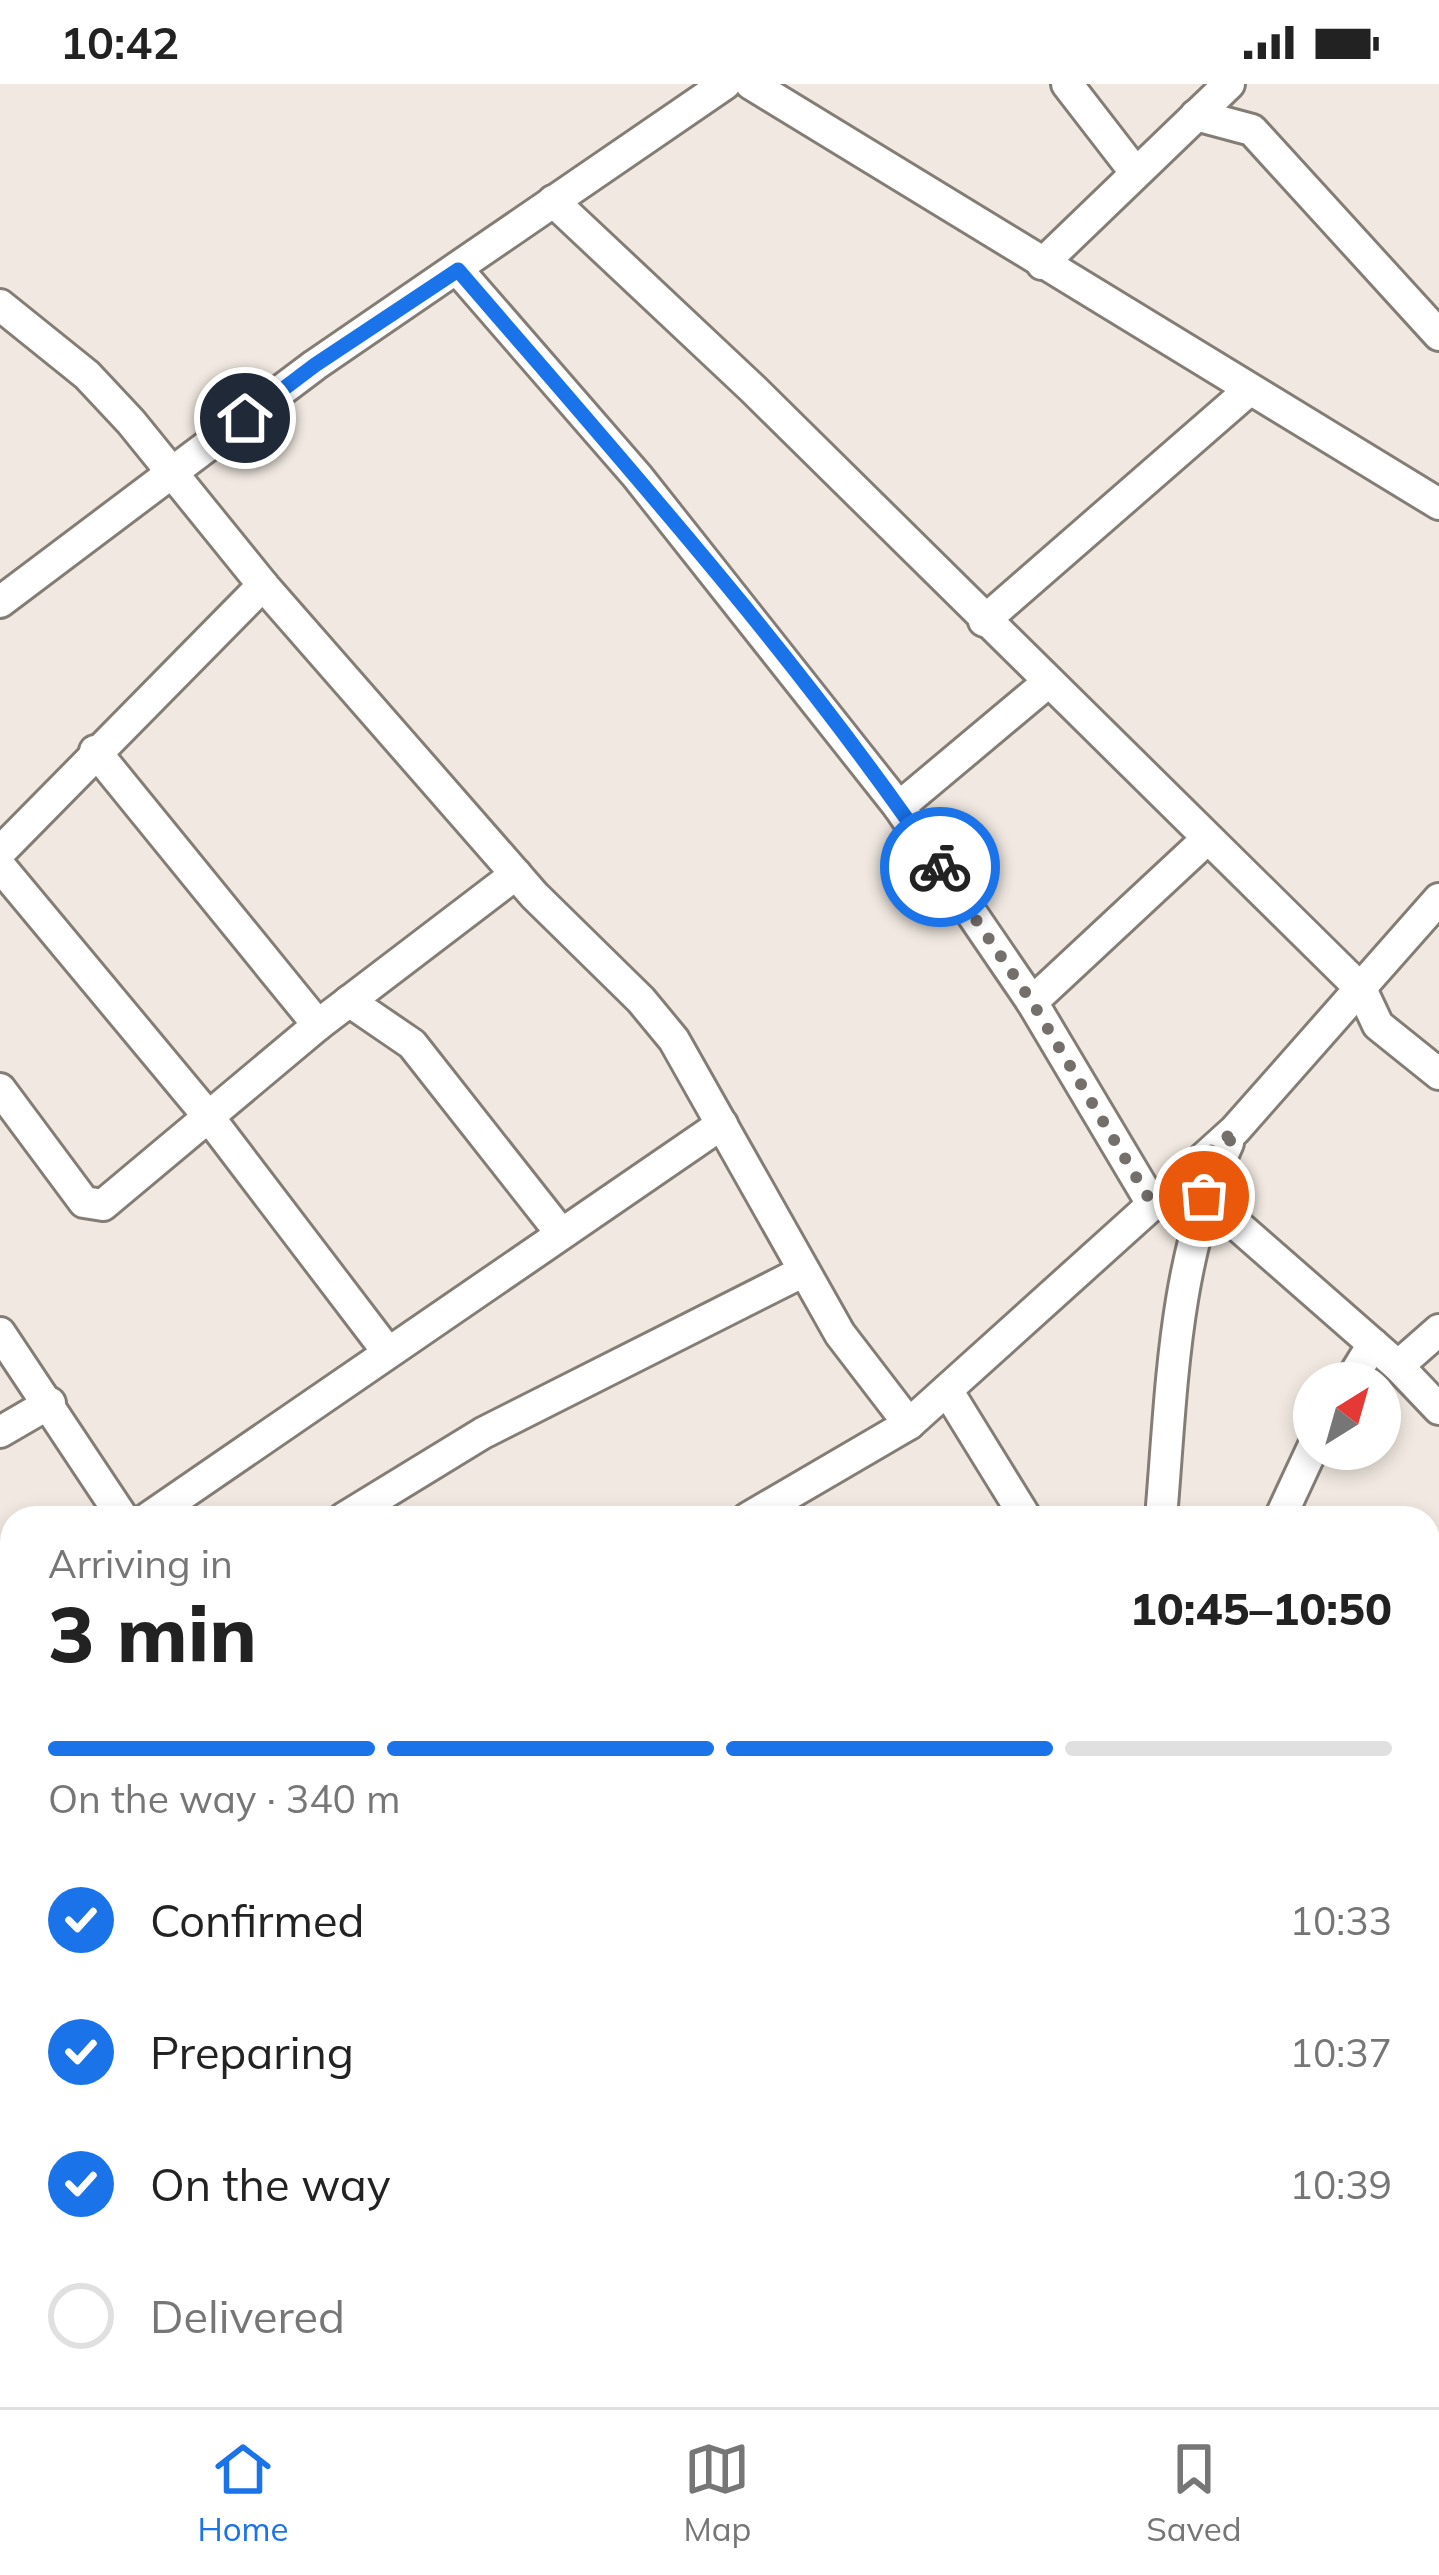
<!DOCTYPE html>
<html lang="en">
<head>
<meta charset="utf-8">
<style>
	:root { --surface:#fff; --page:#f2f2f2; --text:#222; --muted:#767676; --line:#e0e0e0; --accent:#1a73e8 }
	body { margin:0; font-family:Mulish,sans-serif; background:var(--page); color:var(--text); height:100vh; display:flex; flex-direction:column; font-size:45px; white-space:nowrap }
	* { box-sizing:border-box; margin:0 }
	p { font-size:39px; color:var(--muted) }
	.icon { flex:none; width:66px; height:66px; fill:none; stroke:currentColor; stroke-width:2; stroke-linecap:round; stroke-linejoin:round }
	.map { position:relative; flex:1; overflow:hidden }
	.panel { position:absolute; left:0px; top:1422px; width:1440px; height:903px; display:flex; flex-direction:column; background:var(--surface); border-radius:36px 36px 0 0; box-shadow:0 6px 18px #0003 }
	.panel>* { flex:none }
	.needle { width:78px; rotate:37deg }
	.tools { position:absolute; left:1293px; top:1278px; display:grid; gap:24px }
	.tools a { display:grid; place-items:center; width:108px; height:108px; border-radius:50%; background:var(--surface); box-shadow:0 6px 18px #0003; font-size:60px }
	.pin { position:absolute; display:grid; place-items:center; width:102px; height:102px; color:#fff; margin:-51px; border:6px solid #fff; border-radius:50%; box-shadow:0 3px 12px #0007 }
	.courier { position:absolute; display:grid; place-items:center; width:120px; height:120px; margin:-60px; border:9px solid #1a73e8; border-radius:50%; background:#fff; color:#222; box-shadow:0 3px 15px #0007 }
	.head em { font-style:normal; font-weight:800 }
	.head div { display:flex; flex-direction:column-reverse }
	.head { display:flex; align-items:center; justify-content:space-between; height:204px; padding:0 48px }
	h1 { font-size:78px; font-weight:800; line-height:90px }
	.bar { display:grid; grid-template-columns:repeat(4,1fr); gap:18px 12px; align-content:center; height:144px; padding:0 48px }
	.bar i { height:15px; border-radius:9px; background:var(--line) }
	.bar .active { background:var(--accent) }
	.bar p { grid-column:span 4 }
	ol { padding:0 48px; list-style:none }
	li { display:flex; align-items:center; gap:36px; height:132px }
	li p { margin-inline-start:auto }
	li .icon { padding:12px; border-radius:50%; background:var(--accent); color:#fff; stroke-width:4 }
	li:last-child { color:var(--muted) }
	li i { width:66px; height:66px; border:6px solid var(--line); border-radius:50% }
	.status { display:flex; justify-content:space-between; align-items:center; height:84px; padding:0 60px; background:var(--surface); direction:ltr }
	.status svg { height:33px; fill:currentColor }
	.tab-bar { display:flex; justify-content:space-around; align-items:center; height:168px; border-top:3px solid var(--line); background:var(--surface); font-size:33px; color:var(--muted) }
	.tab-bar a { display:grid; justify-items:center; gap:6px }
	.tab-bar .active { color:var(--accent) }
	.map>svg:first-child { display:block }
</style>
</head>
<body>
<div class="status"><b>10:42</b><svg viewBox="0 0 49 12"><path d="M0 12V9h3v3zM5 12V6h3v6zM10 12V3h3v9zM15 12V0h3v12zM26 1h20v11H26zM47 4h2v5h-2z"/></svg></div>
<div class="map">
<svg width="1439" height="2323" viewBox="0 0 1439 2323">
	<rect width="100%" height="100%" fill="#f1e9e1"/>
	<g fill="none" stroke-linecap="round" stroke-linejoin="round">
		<defs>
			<g id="minor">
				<polyline points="751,0 1439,420"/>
				<polyline points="1067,0 1135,88"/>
				<polyline points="1196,31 1252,46 1439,251"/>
				<polyline points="553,117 753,305 1361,905 1378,941 1439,990"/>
				<polyline points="1042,180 1229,0"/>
				<polyline points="458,186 637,392 899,723 1032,918 1151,1118"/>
				<polyline points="0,221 87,291 131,338 263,501 535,812 641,916 674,956 840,1250 909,1340"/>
				<polyline points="0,518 315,281 725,0"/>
				<polyline points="984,537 1248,307"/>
				<polyline points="95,667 318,941"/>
				<polyline points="899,723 1047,599"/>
				<polyline points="0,768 263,501"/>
				<polyline points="0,782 208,1032 387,1267"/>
				<polyline points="349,917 412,960 560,1148"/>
				<polyline points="1032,918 1207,755"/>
				<polyline points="0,1005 84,1118 103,1121 318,941 516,790"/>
				<polyline points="1204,1112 1398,1282 1439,1325"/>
				<polyline points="0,1249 123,1434"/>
				<polyline points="1398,1282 1439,1246"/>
				<polyline points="1349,1299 1373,1260"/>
				<polyline points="947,1306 1026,1434"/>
				<polyline points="0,1348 50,1319"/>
				<polyline points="148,1434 722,1040"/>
				<polyline points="344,1434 483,1349 804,1187"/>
				<polyline points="748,1434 909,1340 1235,1046 1439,815"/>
				<path d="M1161 1434C1172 1305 1173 1178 1228 1059"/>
				<polyline points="1280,1434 1314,1361"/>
				<polyline points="0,1515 12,1538"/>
				<polyline points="1428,1534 1439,1521"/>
				<polyline points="1428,1700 1439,1709"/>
				<polyline points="0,1763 12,1778"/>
				<polyline points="0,1805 12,1800"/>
				<polyline points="1428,1885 1439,1896"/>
				<polyline points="1428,2014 1439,2004"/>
				<polyline points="0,2017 12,2038"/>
				<polyline points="1428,2147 1439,2160"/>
				<polyline points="1428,2207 1439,2203"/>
				<polyline points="0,2226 12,2217"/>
				<polyline points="192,2313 196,2323"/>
				<polyline points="808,2313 813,2323"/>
				<polyline points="1340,2313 1347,2323"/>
				<polyline points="514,2323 535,2313"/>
				<polyline points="1081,2323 1082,2313"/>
				<polyline points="1251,2323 1268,2313"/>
			</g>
		</defs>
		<use href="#minor" stroke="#847d76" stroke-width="36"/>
		<use href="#minor" stroke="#fff" stroke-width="30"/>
	</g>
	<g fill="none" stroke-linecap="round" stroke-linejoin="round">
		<polyline stroke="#746f6b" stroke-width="12" stroke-dasharray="0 21.6" points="940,783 1032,918 1151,1118 1235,1046 1204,1112"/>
		<path stroke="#1a73e8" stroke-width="15" d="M245 334 315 281 458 186C624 379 797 572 940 783"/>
	</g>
</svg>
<div class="tools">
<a><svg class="needle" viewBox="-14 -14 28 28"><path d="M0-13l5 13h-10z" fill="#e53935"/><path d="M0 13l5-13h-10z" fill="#767676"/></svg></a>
</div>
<div class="pin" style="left:1204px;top:1112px;background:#ea580c"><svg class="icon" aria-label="bag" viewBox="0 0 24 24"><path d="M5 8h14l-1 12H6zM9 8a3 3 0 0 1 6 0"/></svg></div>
<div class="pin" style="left:245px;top:334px;background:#1f2937"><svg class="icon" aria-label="home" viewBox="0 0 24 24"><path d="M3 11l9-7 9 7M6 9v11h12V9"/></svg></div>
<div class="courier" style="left:940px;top:783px"><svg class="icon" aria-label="bike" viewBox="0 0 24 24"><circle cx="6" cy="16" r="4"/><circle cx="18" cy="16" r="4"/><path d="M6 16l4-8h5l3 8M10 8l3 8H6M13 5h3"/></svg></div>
<section class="panel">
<div class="head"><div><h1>3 min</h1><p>Arriving in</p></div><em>10:45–10:50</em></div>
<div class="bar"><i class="active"></i><i class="active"></i><i class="active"></i><i></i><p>On the way · 340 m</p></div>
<ol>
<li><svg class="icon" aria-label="check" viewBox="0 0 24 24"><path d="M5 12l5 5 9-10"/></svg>Confirmed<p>10:33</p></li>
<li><svg class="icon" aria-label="check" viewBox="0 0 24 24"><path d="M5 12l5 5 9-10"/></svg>Preparing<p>10:37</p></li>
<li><svg class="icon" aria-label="check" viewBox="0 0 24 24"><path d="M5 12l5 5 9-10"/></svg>On the way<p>10:39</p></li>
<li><i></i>Delivered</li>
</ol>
</section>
</div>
<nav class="tab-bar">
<a class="active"><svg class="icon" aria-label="home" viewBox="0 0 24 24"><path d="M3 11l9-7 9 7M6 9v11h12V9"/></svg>Home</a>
<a><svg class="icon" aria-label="map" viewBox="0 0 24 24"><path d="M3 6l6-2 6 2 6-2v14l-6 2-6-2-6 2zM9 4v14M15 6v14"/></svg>Map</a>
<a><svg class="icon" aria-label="saved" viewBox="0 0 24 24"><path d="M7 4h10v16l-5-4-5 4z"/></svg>Saved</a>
</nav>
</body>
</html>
